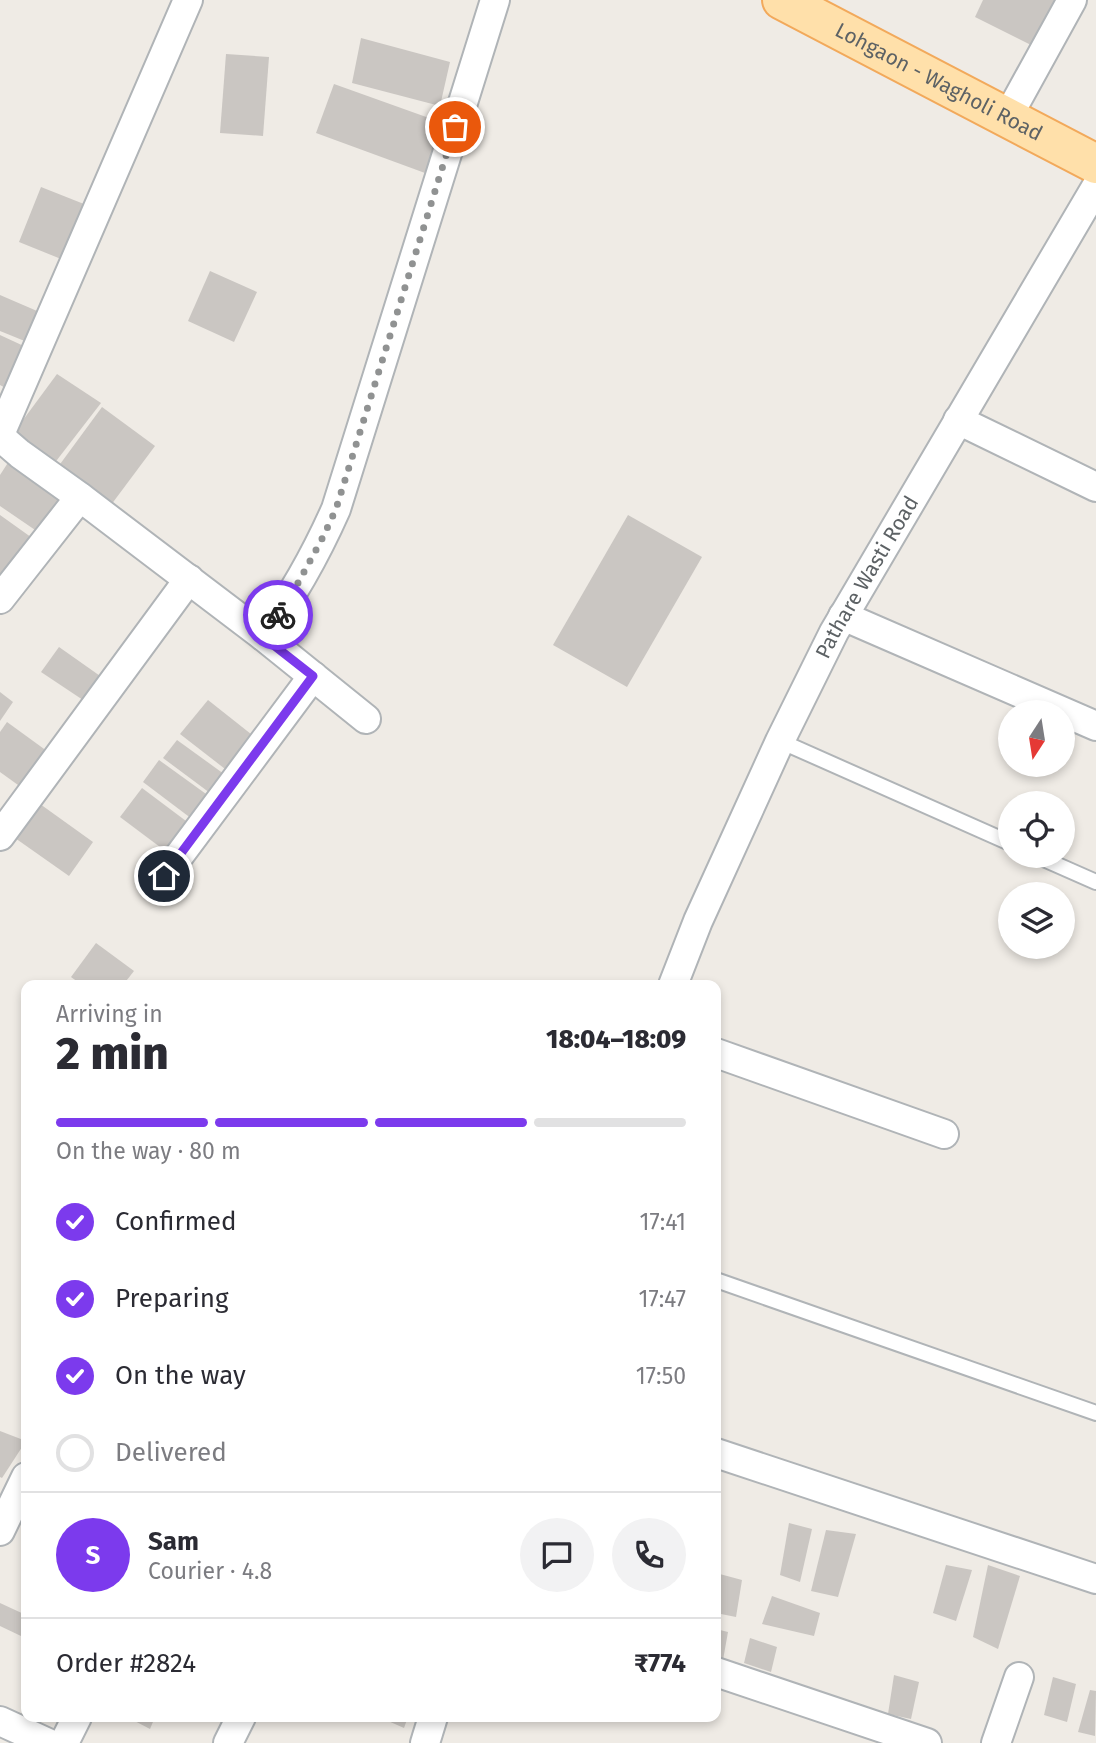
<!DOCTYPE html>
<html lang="en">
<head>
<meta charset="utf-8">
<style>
	:root { --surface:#fff; --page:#f2f2f3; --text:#2b2b33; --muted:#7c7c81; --line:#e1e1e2; --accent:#7c3aed }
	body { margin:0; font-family:"Fira Sans",sans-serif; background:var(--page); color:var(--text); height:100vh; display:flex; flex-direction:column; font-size:26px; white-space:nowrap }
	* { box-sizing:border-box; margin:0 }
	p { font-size:23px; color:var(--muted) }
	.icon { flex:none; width:38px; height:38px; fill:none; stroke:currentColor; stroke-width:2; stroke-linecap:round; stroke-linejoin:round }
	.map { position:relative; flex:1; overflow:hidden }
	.side { position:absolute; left:21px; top:980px; width:700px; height:742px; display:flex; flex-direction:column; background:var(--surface); border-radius:14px; box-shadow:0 4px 10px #0003 }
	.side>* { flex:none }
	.needle { width:46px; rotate:192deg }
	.tools { position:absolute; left:998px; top:700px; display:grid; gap:14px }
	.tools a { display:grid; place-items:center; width:77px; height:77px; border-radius:50%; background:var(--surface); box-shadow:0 4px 10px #0003; font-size:35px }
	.pin { position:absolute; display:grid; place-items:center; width:60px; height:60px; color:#fff; margin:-30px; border:4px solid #fff; border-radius:50%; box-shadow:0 2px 7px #0007 }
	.courier { position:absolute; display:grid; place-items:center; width:70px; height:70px; margin:-35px; border:5px solid #7c3aed; border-radius:50%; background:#fff; color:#222; box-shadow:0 2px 9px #0007 }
	.overview em { font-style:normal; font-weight:800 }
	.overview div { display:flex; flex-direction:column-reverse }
	.overview { display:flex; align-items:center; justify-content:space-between; height:119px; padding:0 35px }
	h1 { font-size:46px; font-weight:800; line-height:52px }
	.bar { display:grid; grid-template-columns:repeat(4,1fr); gap:10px 7px; align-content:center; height:84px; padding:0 35px }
	.bar i { height:9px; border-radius:5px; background:var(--line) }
	.bar .current { background:var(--accent) }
	.bar p { grid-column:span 4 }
	.line { display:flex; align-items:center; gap:18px; padding:0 35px; border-top:2px solid var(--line) }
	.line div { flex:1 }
	.round { display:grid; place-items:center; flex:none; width:74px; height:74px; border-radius:37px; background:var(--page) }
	ol { padding:0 35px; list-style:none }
	li { display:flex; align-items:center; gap:21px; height:77px }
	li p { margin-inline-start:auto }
	li .icon { padding:7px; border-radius:50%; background:var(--accent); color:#fff; stroke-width:4 }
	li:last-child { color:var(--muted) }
	li i { width:38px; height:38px; border:4px solid var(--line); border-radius:50% }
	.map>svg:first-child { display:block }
</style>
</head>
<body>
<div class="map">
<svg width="1096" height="1743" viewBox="0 0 1096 1743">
	<rect width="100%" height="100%" fill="#efebe5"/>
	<g fill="#cac6c2">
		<polygon points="983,0 1061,0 1037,48 975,17"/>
		<polygon points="361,38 450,62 440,106 352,83"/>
		<polygon points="226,54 269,57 263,136 220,133"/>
		<polygon points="334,84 443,123 425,173 316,133"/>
		<polygon points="41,187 89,206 66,261 19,242"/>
		<polygon points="210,271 257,292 234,342 188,321"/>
		<polygon points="0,295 44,314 32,344 0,331"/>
		<polygon points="0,335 28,348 9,390 0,385"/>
		<polygon points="57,374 101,403 50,469 9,439"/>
		<polygon points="102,407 155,446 108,509 55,471"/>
		<polygon points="13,455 69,493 41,534 0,506 0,475"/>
		<polygon points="0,515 35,540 7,579 0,574"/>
		<polygon points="628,515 702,557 627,687 553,645"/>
		<polygon points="59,647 103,678 86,702 41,672"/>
		<polygon points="0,692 13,702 0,721"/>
		<polygon points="208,700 256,738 229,772 180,734"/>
		<polygon points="7,722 51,754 25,790 0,772 0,732"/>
		<polygon points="177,740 224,774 210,793 163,758"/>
		<polygon points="159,760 213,799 196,822 143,782"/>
		<polygon points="142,788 194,827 172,856 120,817"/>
		<polygon points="40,804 93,842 69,876 15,838"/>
		<polygon points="96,943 134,971 123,985 82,985 71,977"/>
		<polygon points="0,1431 26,1441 2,1478 0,1477"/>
		<polygon points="789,1523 812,1529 800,1582 780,1575"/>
		<polygon points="826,1530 856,1534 838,1597 811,1591"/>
		<polygon points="946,1565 972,1570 956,1621 933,1613"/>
		<polygon points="988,1565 1020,1576 998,1649 973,1637"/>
		<polygon points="716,1573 742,1580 736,1617 716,1613"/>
		<polygon points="772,1596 820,1613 814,1636 762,1624"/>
		<polygon points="0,1603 26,1615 26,1625 21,1636 0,1626"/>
		<polygon points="716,1629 728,1632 723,1660 716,1658"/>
		<polygon points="750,1638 777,1647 771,1672 744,1663"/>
		<polygon points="894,1675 919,1682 911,1719 888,1714"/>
		<polygon points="1053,1677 1076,1684 1067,1722 1044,1715"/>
		<polygon points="1090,1690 1096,1691 1095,1736 1078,1732"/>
		<polygon points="127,1717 155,1717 150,1729"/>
		<polygon points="379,1717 408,1717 404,1728"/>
	</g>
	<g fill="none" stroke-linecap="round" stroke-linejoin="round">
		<defs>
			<g id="service">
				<polyline points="780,741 1010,843"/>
				<polyline points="1037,856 1096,882"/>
				<polyline points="716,1280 1096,1413"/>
			</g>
			<g id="minor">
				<path d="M188 0 1 432 5 441 20 454 80 497 263 636C292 597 316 554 336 509L495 0"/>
				<polyline points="1007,118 1072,0"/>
				<polyline points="958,420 1096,487"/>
				<polyline points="0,599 80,497"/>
				<polyline points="843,616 1096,726"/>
				<polyline points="263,636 366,719"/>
				<polyline points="0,836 189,579"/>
				<polyline points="164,876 313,676"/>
				<path id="s1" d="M673 985 698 921 780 741 834 632 1096 187"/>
				<polyline points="716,1053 944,1134"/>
				<polyline points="716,1453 1096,1579"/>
				<polyline points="0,1531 26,1477"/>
				<polyline points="716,1672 927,1743"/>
				<polyline points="0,1721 48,1743"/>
				<polyline points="64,1743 77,1717"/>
				<polyline points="228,1743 241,1717"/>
				<polyline points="425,1743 433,1717"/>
				<polyline points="996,1743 1019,1677"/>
			</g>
			<g id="primary">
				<path id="s2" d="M782 0 1096 164"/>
			</g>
		</defs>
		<use href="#service" stroke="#b0b4b7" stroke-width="18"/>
		<use href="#minor" stroke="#b0b4b7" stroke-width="32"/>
		<use href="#primary" stroke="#f2a95b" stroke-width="42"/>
		<use href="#service" stroke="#fff" stroke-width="14"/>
		<use href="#minor" stroke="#fff" stroke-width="28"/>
		<use href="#primary" stroke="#ffe0aa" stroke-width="38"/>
	</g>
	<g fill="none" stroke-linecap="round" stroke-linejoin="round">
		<polyline stroke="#909292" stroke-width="7" stroke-dasharray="0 12.6" points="278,615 285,607 323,537 336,509 455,127"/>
		<polyline stroke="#7c3aed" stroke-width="9" points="164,876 313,676 262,636 278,615"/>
	</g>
	<g text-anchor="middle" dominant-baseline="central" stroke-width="7" stroke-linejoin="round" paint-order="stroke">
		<g font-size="21" fill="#5d6265" stroke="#fff">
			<text stroke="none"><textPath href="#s2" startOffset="177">Lohgaon - Wagholi Road</textPath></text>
			<text stroke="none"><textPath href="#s1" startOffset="452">Pathare Wasti Road</textPath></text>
		</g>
	</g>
</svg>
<div class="tools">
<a><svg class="needle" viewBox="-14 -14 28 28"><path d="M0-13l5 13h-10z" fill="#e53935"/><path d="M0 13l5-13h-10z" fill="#7c7c81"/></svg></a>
<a><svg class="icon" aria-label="locate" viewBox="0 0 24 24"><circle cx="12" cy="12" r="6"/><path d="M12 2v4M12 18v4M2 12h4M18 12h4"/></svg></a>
<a><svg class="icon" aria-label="layers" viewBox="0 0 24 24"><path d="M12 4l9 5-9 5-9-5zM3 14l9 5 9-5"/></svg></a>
</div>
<div class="pin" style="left:455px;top:127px;background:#ea580c"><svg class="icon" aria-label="bag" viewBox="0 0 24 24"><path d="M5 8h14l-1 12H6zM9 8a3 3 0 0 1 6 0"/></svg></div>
<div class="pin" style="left:164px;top:876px;background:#1f2937"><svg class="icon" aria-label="home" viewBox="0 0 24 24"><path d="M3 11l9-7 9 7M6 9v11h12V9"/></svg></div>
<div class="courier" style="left:278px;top:615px"><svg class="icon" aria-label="bike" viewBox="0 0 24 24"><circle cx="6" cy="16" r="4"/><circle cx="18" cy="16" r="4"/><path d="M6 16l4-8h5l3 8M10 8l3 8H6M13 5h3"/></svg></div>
<section class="side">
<div class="overview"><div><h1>2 min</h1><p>Arriving in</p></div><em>18:04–18:09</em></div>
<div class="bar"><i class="current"></i><i class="current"></i><i class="current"></i><i></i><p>On the way · 80 m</p></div>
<ol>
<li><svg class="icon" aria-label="check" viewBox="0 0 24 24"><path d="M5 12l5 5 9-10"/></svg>Confirmed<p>17:41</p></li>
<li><svg class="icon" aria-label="check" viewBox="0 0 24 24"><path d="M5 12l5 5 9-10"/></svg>Preparing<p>17:47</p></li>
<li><svg class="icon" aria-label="check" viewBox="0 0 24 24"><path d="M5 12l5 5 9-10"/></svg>On the way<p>17:50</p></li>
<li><i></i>Delivered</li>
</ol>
<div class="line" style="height:126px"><b class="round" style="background:var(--accent);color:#fff">S</b><div><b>Sam</b><p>Courier · 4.8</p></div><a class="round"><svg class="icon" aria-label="chat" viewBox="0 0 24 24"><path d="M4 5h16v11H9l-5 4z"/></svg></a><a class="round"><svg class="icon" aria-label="phone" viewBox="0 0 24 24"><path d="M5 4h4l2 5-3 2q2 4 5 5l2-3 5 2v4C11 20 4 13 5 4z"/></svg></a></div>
<div class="line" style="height:91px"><div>Order #2824</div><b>₹774</b></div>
</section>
</div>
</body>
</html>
